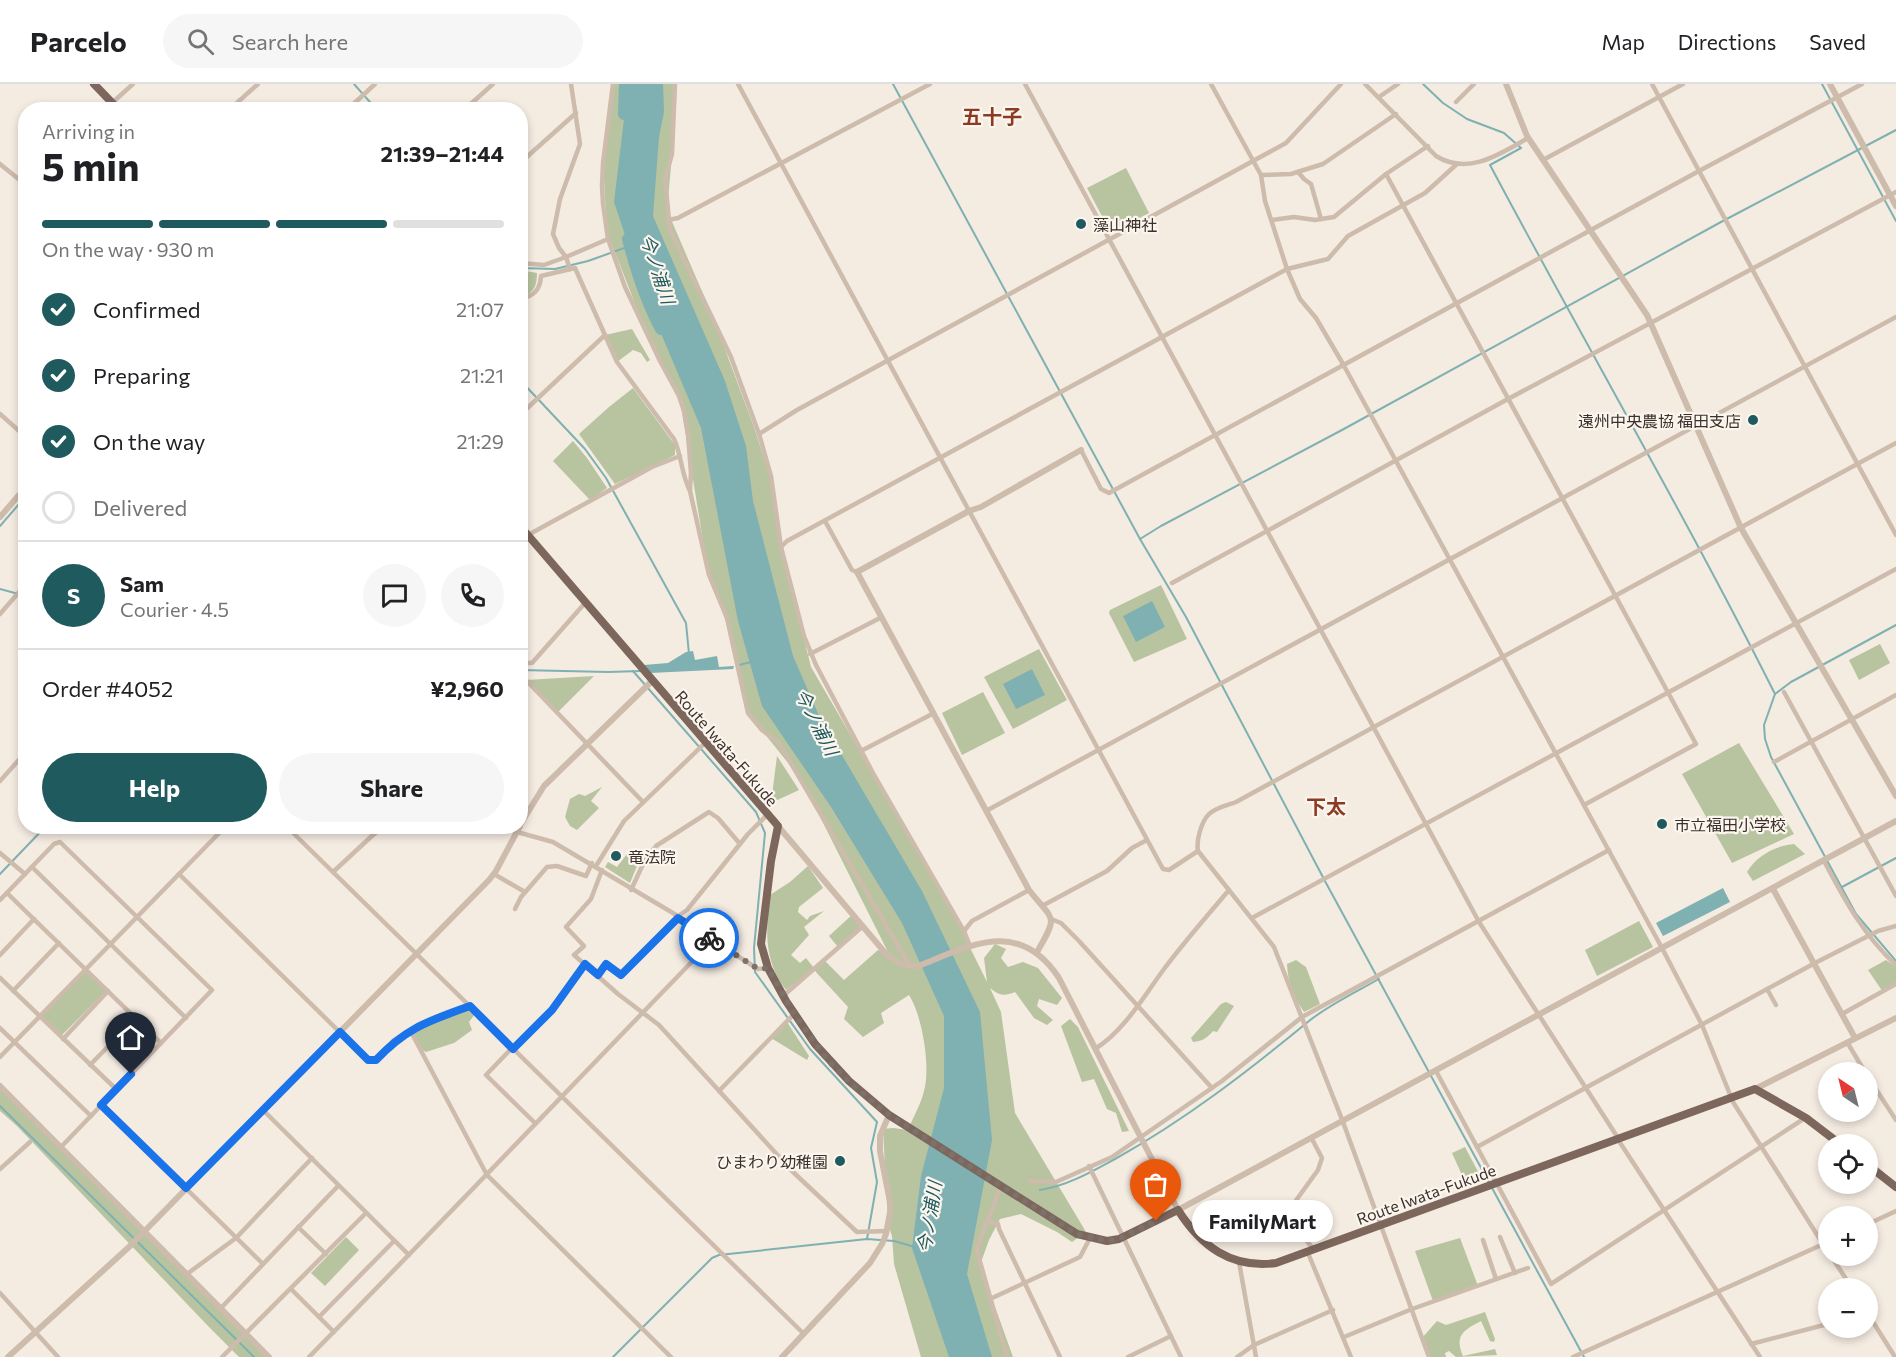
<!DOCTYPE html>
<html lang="en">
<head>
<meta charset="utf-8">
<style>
	:root { --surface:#fff; --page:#f6f6f6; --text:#202124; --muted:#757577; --line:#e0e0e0; --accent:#1f5a5e }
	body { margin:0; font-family:Commissioner,"Noto Sans JP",sans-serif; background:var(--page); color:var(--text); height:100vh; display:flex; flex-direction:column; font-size:22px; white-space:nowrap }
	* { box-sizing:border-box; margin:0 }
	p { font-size:20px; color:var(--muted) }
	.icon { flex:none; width:33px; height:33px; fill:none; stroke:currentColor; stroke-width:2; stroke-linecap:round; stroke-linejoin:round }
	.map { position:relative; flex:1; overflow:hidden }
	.side { position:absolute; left:18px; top:18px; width:510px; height:732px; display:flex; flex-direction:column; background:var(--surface); border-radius:24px; box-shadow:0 3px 9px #0003 }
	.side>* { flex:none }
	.needle { width:39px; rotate:325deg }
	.buttons { position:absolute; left:1818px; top:978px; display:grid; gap:12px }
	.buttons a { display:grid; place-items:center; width:60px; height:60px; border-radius:50%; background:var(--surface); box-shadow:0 3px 9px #0003; font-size:30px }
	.pin { position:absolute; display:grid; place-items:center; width:51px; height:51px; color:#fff; margin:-62px -26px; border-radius:50% 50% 50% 0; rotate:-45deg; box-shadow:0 0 6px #0007 }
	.pin .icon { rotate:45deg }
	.courier { position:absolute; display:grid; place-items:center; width:60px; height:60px; margin:-30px; border:4px solid #1a73e8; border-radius:50%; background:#fff; color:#222; box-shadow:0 2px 8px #0007 }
	.bubble { position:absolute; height:42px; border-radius:21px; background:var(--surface); box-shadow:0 3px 9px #0003; font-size:20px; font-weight:700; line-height:42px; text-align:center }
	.head em { font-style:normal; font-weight:700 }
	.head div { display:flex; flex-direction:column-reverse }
	.head { display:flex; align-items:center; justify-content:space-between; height:102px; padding:0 24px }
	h1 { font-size:39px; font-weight:700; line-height:45px }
	.bar { display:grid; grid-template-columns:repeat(4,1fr); gap:9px 6px; align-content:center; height:72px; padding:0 24px }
	.bar i { height:8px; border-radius:4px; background:var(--line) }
	.bar .on { background:var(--accent) }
	.bar p { grid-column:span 4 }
	.line { display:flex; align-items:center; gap:15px; padding:0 24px; border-top:2px solid var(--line) }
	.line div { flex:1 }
	.round { display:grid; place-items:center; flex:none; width:63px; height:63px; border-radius:32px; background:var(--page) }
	ol { padding:0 24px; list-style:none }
	li { display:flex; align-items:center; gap:18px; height:66px }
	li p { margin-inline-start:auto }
	li .icon { padding:6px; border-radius:50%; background:var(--accent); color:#fff; stroke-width:4 }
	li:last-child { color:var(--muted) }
	li i { width:33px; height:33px; border:3px solid var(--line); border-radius:50% }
	.primary-button { display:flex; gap:12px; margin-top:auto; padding:12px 24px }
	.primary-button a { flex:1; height:69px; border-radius:36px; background:var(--accent); color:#fff; font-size:24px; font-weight:700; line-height:69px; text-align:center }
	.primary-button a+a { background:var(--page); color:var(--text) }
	header { display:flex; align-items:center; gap:36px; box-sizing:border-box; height:84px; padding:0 30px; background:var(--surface); border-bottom:2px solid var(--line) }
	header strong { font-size:28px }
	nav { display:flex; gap:33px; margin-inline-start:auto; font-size:21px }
	.search { width:420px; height:54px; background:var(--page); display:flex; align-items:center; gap:15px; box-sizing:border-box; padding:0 21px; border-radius:33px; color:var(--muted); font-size:22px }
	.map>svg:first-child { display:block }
</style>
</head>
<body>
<header>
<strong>Parcelo</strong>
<div class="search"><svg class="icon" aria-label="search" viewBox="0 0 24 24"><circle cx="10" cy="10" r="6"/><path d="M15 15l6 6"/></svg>Search here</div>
<nav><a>Map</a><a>Directions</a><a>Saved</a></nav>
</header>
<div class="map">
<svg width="1896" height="1273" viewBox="0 0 1896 1273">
	<rect width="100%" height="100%" fill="#f4ebe1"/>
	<g fill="#b8c4a0">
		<path d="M613 0H674L673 60 667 126 713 233 754 343 773 403 783 470 811 583 947 817 987 898 984 874 995 860 1006 865 1001 874 1008 883 1023 878 1038 884 1062 914 1057 921 1039 915 1037 922 1053 936 1047 941 1034 934 1015 908C1003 913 999 911 990 904L1001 928 1015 1029 1086 1148 1072 1158 1057 1148 1021 1130 1000 1135 989 1156 980 1181 1013 1273H921L894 1180 892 1152 888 1140 883 1045 893 1044 908 1046C913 1033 921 1020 924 1007 931 983 922 931 909 911L881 929 884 939 863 953 844 935 848 923 815 887 824 876 844 896 878 866 890 872 801 695 748 629 731 552 708 487 680 316 645 245 607 148 603 79Z"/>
		<polygon points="1126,84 1149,129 1111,149 1087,104"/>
		<path d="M520 186 537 189C537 202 534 209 520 214Z"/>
		<polygon points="632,245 650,276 647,278 641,269 633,266 617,278 605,251"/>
		<polygon points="633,304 675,361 675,371 615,400 579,350 609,323"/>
		<polygon points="573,357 587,374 607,404 590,416 553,377"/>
		<polygon points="1161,501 1187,555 1134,578 1109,529 1110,526"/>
		<polygon points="1880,560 1890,579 1859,596 1849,576"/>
		<polygon points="1039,565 1067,616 1013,645 984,593"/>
		<polygon points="594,592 557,629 526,596"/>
		<polygon points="983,608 1005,649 962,671 942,629"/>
		<polygon points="1739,659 1794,750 1732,779 1682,690"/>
		<polygon points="777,672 799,706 771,719"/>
		<polygon points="602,703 591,717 599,724 577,746 570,742 565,733 570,715 579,710 585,712"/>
		<path d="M1794 760 1805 770 1753 797 1747 788C1756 772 1775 762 1794 760Z"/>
		<polygon points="627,770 639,777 630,799 605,783 608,778 617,783"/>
		<path d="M808 782 823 804 799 823 798 828 807 836 810 832 824 827 804 843 809 851 791 871 800 879 806 874 814 884 786 906C763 875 766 847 770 811L790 798Z"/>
		<polygon points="853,830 862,843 838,863 829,852"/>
		<polygon points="1639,837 1653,863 1597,892 1585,866"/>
		<path d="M1296 876 1306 883 1320 920 1304 928C1293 912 1288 899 1287 880Z"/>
		<polygon points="1886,876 1896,883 1896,900 1883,908 1868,886"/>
		<polygon points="85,885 107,906 60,953 39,933"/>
		<path d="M1226 918 1234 922 1217 948 1213 947C1207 954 1203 957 1193 958L1191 954 1221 920Z"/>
		<polygon points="467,923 475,930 469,938 472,946 454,959 426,968 419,964 410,946"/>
		<polygon points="1070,935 1078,943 1129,1047 1122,1048 1116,1029 1107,1025 1094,995 1082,998 1061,942"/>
		<polygon points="787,938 809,972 807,976 771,954"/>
		<polygon points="0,1002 268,1273 239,1273 209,1243 17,1042 0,1027"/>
		<polygon points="1465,1063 1483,1097 1467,1102 1452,1069"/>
		<polygon points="346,1153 359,1166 325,1202 311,1189"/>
		<polygon points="1460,1154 1478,1202 1433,1217 1415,1167"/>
		<path d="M1485 1228 1495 1255 1494 1258 1490 1257 1481 1237C1464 1246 1454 1251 1463 1272L1495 1265 1497 1271 1456 1273 1449 1267 1445 1269 1446 1273H1429L1422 1254 1437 1237 1446 1241Z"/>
	</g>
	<g fill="#7fb0b2">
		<polygon points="625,0 663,0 664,28 659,53 653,132 725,297 746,362 753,417 793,572 820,634 922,807 980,928 992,1056 967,1190 992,1273 949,1273 912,1164 921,1092 944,1004 944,932 902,839 831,723 762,622 738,537 701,344 646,214 614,118 624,35"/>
		<polygon points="1152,517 1165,543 1136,558 1123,532"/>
		<polygon points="693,567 695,576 717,572 719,583 734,582 733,585 650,589 644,581 668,579 686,568"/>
		<polygon points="1032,585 1045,611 1016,625 1003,600"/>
		<polygon points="1723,804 1730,818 1663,852 1656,839"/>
	</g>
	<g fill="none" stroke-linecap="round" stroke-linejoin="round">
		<g stroke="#7fb0b2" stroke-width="2">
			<polyline points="354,0 377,26"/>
			<polyline points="893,0 1140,455 1186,533 1326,799 1584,1273"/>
			<path d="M1423 0 1443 19 1467 35 1504 49 1521 64 1490 81C1584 258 1685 431 1775 610"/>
			<polyline points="1822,0 1896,137"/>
			<polyline points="520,184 555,185 588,177 630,162"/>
			<polyline points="520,296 585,365 606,394 686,539 689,570"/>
			<polyline points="0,442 26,412"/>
			<polyline points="1140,455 1161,442 1342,346 1721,138 1896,46"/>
			<polyline points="0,505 26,512"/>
			<polyline points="1896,541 1791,598 1775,610 1764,641 1765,655 1771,673 1856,830 1896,877"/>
			<polyline points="739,581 751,578"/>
			<polyline points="520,586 608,588 641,587"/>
			<polyline points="633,587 756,728 765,749 754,864 755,888 810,965 877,1038 871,1064 877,1098 867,1155"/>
			<polyline points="0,790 46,742"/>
			<polyline points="1842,803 1896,774"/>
			<polyline points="0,1022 254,1273"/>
			<path d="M1040 1106C1067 1102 1091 1088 1115 1075 1185 1036 1247 988 1309 937 1330 920 1356 908 1379 895"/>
			<polyline points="613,1273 712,1174 719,1171 867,1155 894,1157 915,1163"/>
		</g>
		<g stroke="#7fb0b2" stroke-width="12">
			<polyline points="624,30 625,0"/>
			<path d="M628 155C636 186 646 217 661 245"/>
		</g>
		<g stroke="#cdbbac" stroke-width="4.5">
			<polyline points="613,0 603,79 602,102 603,120 608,155 625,203 660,277 679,312 684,327 688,350 691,389 690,407 709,491 727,534 748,629 762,646 779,659 910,882"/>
			<polyline points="675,0 672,70 665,95 670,146 731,273 759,350 771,392 781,463 804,552 816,581 873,689 964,847 970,862"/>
			<polyline points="738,0 1163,785 1169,786 1198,767"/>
			<polyline points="1025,0 1479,838 1618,1054"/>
			<polyline points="1211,0 1261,91 1265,117 1287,185 1300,215 1316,234 1343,280 1662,864 1702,941 1733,1018 1828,1168"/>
			<path d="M1365 0 1436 72C1468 92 1500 70 1528 54"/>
			<polyline points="1652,0 1896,451"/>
			<polyline points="1379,13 1398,0"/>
			<polyline points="113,18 133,0"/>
			<polyline points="1456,18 1474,0"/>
			<polyline points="229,26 258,0"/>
			<polyline points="347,26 375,0"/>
			<polyline points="464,26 493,0"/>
			<polyline points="1543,76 1683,0"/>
			<polyline points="520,79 576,29"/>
			<polyline points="0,80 26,101"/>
			<polyline points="1298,88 1304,95 1311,100 1321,135"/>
			<polyline points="1386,90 1696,660 1584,721"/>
			<polyline points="1261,91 1291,90 1323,80 1396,30"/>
			<polyline points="668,136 678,134 930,0"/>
			<polyline points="1272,136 1294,133 1315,136 1334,133 1386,90 1428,62"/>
			<polyline points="520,179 544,181 566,173 559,164 553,150 560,115 580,60 571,0"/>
			<polyline points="570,185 566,173 608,155"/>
			<path d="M520 216C534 211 540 207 541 192L575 184 617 278 674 355C682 372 681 390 690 407"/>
			<polyline points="0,330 26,353"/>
			<polyline points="520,331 605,251"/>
			<polyline points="759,350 797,326 1286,59 1341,0"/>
			<polyline points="1081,366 1101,405 1109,409 1699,87 1862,0"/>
			<polyline points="825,437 852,486 857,488"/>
			<polyline points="528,451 652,383 680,372"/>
			<polyline points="781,463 787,457 1287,185 1328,175 1348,152 1425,109 1457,80"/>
			<polyline points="1172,499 1508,315 1896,108"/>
			<polyline points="0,530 26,500"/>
			<polyline points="810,570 882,533"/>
			<polyline points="520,579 532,579 585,519"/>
			<polyline points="520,597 524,594 643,718"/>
			<polyline points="1784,608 1896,812"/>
			<polyline points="861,667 934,629"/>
			<polyline points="1774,678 1896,611"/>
			<polyline points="0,697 26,668"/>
			<polyline points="986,727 1896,233"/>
			<polyline points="286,742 804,1250"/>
			<polyline points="366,742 374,750"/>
			<polyline points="504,742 517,748 553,758 678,832 687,826 748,750 767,731"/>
			<polyline points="0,769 25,790"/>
			<path d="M1824 777C1844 815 1864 852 1896 881"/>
			<polyline points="596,782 624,737 705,659"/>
			<polyline points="32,783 186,934"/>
			<polyline points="602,786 591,815 566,843 584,862 574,871 618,910 659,941 793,1088 857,1148 887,1147"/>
			<polyline points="333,788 374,750 388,742"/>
			<polyline points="179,790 368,976 376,976 393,957 410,946 487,1091 671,1273"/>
			<polyline points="494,790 525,808"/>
			<polyline points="631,806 644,778 656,762 709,728 718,734 740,760"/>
			<polyline points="7,809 161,959"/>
			<polyline points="0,816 54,760 60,758 212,906 61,1063"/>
			<polyline points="1042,822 1107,787 1132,764 1147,756"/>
			<polyline points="515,825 521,813 547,783 557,782 586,792 592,779"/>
			<polyline points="676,833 758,885 768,884"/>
			<polyline points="1252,834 1896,485"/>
			<polyline points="1051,835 1061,839 1079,857 1212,1004"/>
			<polyline points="964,847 972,837 1029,806"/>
			<polyline points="0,871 34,835"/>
			<polyline points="598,891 606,880 621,891 678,834"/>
			<polyline points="0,894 116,1005"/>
			<polyline points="1767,905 1776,921"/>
			<polyline points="13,907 59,859"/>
			<polyline points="783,912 863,842"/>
			<polyline points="1842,930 1896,900"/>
			<polyline points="0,944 91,1032"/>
			<polyline points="410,946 470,922"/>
			<polyline points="63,955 108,907"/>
			<polyline points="1847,958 1865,988"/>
			<polyline points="512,964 486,991 535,1039"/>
			<polyline points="513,965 552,926 585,880"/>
			<path d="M1095 965C1124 947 1144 912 1164 885 1185 857 1207 832 1229 806"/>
			<polyline points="0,973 226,742"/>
			<polyline points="90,981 136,934"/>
			<polyline points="1436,987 1551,1200 1805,1034"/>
			<polyline points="1868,993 1896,1036"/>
			<polyline points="719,1007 794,930"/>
			<polyline points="101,1021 262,1179"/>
			<polyline points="264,1027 409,1171"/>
			<polyline points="1617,1054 1760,1273"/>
			<polyline points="1312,1055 1322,1074 1318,1086 1284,1133 1306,1150 1307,1157 1314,1166"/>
			<polyline points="1477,1063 1815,879 1878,847 1896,842"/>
			<polyline points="1089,1082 1181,1273"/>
			<polyline points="0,1085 30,1058"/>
			<polyline points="1030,1097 1056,1098 1112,1073 1222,997 1302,933 1609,766"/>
			<path d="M1000 1103C994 1125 982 1145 977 1167L1007 1273"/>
			<polyline points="988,1137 998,1140 999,1145 1060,1273"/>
			<polyline points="1868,1140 1896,1127"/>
			<polyline points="298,1143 326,1170"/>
			<polyline points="1500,1153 1515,1189"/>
			<polyline points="1483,1156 1496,1195"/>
			<polyline points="1308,1169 1351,1273"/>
			<polyline points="1831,1172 1852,1204"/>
			<polyline points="1239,1178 1256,1273"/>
			<polyline points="187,1190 236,1154 312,1074"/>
			<polyline points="291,1205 334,1248"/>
			<polyline points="0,1209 58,1273"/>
			<polyline points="990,1215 1080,1173 1090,1154"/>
			<polyline points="221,1224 338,1102"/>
			<polyline points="1868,1230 1895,1273"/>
			<polyline points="319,1233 394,1157"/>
			<polyline points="1344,1253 1412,1225 1528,1184"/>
			<polyline points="1751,1260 1824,1241 1828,1238"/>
			<polyline points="222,1273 365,1130"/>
			<path d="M309 1273C445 1135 578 995 713 856"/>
			<polyline points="1128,1273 1171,1252"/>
			<polyline points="1237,1273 1254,1261 1333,1226"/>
			<path d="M1429 1273 1343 1038 1274 863 1198 767C1196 757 1201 738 1209 730 1215 724 1228 721 1236 718L1896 359"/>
			<polyline points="1573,1273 1828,1158"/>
		</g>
		<g stroke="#cdbbac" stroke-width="6">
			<polyline points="1506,0 1527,52 1647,231 1741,444 1896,712"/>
			<polyline points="1830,0 1896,122"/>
			<polyline points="0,433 26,403"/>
			<polyline points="520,741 544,702 652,597"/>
			<path d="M778 742 887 871C897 878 905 883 918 882 972 861 1019 834 1059 894L1178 1126 1896 737"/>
			<polyline points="1773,805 1855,954"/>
			<path d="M1037 868C1059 830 1054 838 1029 806L857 488 969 427 981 423 1081 366"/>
			<polyline points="0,1002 269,1273"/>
			<polyline points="1755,1005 1896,934"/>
			<polyline points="8,1273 129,1163 489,796 496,787 520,742"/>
			<polyline points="782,1273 870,1179 882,1160 886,1150 891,1123 880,1067 880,1052 889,1031"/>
		</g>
		<g stroke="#7d675c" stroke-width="8">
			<polyline points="94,0 119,26"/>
			<path d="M520 442 778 742 771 777 761 860 768 884 786 917 815 960 849 997 889 1031 1077 1150 1107 1157 1119 1155 1178 1126C1201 1162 1231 1185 1276 1179L1755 1005 1806 1034 1840 1060"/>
			<polyline points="1868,1081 1896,1103"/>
		</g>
	</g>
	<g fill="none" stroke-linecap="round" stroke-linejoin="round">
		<polyline stroke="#7c716b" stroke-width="6" stroke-dasharray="0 10.8" points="709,854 758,885 768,884 794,930 826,974 849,998 889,1031 1077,1150 1107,1157 1119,1155 1156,1137"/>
		<path stroke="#1a73e8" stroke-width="8" d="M131 990 101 1021 186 1104 340 948 368 976H376C407 943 429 937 470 922L513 965 552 926 585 880 598 891 606 880 621 891 678 834 709 854"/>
	</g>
	<g fill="#1f5a5e" stroke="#fbf5ee" stroke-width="2">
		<circle cx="1081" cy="140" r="6"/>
		<circle cx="1753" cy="336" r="6"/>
		<circle cx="1662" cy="740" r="6"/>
		<circle cx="616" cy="772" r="6"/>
		<circle cx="840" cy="1077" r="6"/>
	</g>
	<g text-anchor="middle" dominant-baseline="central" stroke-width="4.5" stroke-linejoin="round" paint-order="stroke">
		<g font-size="16" fill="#3b302b" stroke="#fbf5ee" text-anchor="start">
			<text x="1093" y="140">藻山神社</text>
			<text x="1741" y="336" text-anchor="end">遠州中央農協 福田支店</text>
			<text x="1674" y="740">市立福田小学校</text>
			<text x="628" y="772">竜法院</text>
			<text x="828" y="1077" text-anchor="end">ひまわり幼稚園</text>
		</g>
		<g font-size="16" fill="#3b302b" stroke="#fbf5ee">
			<text transform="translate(727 664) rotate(49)">Route Iwata-Fukude</text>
			<text transform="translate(1426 1110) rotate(-20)">Route Iwata-Fukude</text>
		</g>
		<g font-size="18" font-style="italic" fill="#1f5a5e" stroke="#fbf5ee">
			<text transform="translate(658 185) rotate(72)">今ノ浦川</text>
			<text transform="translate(817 638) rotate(63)">今ノ浦川</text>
			<text transform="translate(929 1133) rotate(-81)">今ノ浦川</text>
		</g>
		<g font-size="20" font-weight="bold" fill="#8c3b22" stroke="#fbf5ee">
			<text x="992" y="32">五十子</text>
			<text x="1326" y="722">下太</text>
		</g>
	</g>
</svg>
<div class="buttons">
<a><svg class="needle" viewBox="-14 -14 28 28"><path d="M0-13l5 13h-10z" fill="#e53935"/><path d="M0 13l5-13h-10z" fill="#757577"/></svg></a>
<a><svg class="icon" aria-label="locate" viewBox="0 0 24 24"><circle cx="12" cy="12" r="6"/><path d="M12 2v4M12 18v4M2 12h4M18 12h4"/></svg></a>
<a>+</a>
<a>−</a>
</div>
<div class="pin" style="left:1156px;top:1137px;background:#ea580c"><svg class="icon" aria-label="bag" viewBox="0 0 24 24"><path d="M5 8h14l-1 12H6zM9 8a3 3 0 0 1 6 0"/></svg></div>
<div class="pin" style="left:131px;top:990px;background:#1f2937"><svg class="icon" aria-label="home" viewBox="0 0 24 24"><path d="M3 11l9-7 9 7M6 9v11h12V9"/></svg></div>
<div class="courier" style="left:709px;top:854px"><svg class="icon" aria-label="bike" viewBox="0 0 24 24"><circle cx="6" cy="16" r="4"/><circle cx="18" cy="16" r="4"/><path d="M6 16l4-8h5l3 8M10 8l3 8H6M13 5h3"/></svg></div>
<div class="bubble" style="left:1192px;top:1116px;width:141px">FamilyMart</div>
<section class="side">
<div class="head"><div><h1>5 min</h1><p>Arriving in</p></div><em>21:39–21:44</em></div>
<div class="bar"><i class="on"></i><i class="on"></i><i class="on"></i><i></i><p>On the way · 930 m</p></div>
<ol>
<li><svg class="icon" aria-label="check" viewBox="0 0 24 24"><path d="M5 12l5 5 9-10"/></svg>Confirmed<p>21:07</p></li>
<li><svg class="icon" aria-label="check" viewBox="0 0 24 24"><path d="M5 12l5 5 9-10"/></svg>Preparing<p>21:21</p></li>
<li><svg class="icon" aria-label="check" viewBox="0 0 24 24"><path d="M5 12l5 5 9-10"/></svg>On the way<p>21:29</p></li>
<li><i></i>Delivered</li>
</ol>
<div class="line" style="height:108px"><b class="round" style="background:var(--accent);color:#fff">S</b><div><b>Sam</b><p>Courier · 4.5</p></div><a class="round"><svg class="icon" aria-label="chat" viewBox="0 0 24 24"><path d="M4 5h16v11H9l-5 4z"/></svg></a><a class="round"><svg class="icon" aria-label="phone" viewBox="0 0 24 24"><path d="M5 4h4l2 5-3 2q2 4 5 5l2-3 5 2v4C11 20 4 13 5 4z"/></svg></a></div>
<div class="line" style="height:78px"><div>Order #4052</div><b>¥2,960</b></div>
<div class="primary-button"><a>Help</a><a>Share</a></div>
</section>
</div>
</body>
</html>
